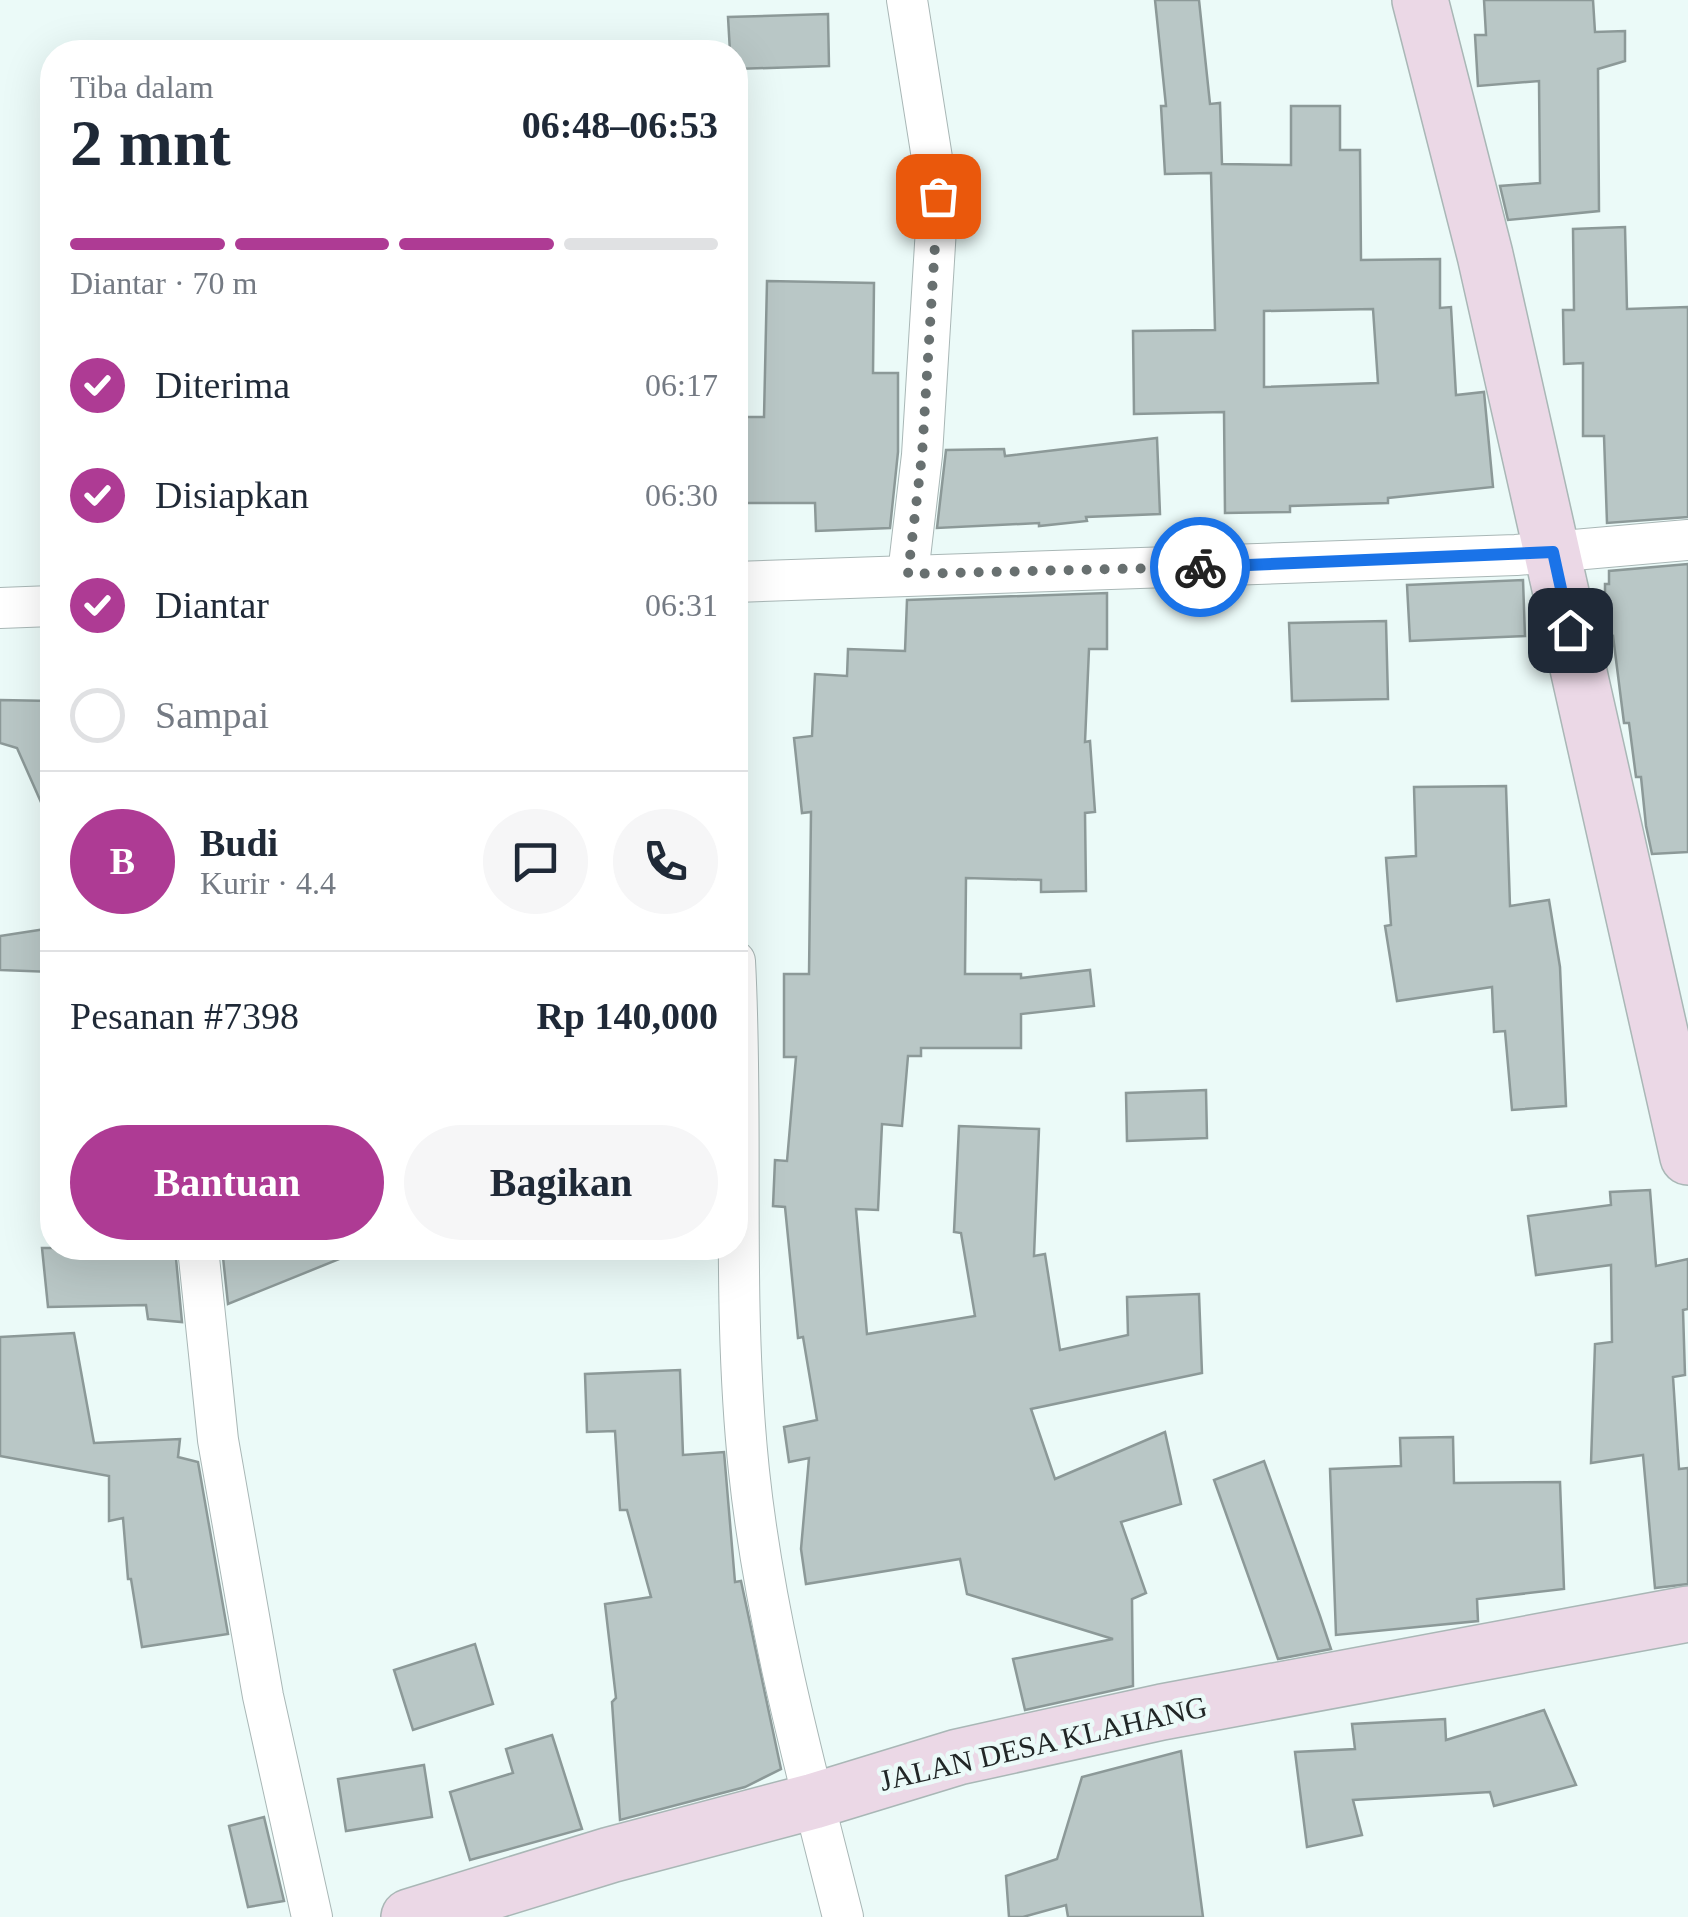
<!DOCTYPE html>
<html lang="id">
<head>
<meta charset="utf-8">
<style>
	:root { --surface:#fff; --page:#f6f6f7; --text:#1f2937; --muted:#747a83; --line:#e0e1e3; --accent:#ae3b94 }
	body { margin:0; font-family:Georgia,serif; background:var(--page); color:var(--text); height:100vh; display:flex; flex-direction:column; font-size:38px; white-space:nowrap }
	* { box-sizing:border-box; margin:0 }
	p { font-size:32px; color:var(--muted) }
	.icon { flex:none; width:55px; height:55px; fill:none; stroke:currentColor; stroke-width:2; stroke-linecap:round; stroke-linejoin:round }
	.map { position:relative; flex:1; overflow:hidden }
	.side { position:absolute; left:40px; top:40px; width:708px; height:1220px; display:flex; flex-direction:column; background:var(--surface); border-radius:40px; box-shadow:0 10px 40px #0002 }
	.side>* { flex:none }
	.pin { position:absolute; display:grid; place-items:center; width:85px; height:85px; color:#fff; margin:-42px; border-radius:20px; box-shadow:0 5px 15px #0006 }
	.courier { position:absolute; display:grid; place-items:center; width:100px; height:100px; margin:-50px; border:8px solid #1a73e8; border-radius:50%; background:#fff; color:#222; box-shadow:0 2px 12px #0007 }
	.overview em { font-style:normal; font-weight:800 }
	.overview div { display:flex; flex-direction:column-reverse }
	.overview { display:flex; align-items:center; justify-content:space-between; height:170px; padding:0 30px }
	h1 { font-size:65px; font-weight:800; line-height:75px }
	.bar { display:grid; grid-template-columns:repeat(4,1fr); gap:15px 10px; align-content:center; height:120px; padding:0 30px }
	.bar i { height:12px; border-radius:8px; background:var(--line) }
	.bar .active { background:var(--accent) }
	.bar p { grid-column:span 4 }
	.line { display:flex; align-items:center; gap:25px; padding:0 30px; border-top:2px solid var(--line) }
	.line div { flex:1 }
	.round { display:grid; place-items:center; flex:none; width:105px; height:105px; border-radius:52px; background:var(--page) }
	ol { padding:0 30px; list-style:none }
	li { display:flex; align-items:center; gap:30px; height:110px }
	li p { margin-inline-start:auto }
	li .icon { padding:10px; border-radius:50%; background:var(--accent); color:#fff; stroke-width:4 }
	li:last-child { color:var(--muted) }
	li i { width:55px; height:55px; border:5px solid var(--line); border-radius:50% }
	.cta { display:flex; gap:20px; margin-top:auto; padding:20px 30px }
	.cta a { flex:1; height:115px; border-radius:60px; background:var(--accent); color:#fff; font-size:40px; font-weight:800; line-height:115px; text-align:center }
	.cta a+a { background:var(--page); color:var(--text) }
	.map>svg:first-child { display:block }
</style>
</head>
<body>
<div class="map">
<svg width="1688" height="1917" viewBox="0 0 1688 1917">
	<rect width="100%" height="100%" fill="#ebfaf8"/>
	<g fill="#b9c7c6" stroke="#8c9998" stroke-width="2.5" fill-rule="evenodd">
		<path d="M1155 0H1199L1210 104 1220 103 1222 164 1291 165V106H1340V150H1360L1361 260 1440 259V308L1451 307 1456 395 1484 392 1493 487 1388 498V503L1290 506V512L1225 513 1224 412 1134 414 1133 331 1215 330 1211 173 1165 174 1161 106H1166ZM1373 309 1378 383 1264 387V311Z"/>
		<polygon points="1484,0 1593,0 1595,32 1625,31 1625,61 1598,69 1599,211 1508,220 1500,186 1540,183 1539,81 1478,86 1475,35 1486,35"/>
		<polygon points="828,14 829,66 735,69 735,52 730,52 728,17"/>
		<polygon points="1625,227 1627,309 1688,307 1688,517 1607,523 1604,436 1583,436 1583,363 1564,364 1563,310 1574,310 1573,229"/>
		<polygon points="767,281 874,283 873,373 898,373 898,452 890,528 816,531 815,503 745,503 736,491 736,417 764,417"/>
		<polygon points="1157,438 1160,514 1086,517 1087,521 1039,526 1039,523 937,528 946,450 1004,449 1005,456"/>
		<polygon points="1688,564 1688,852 1652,854 1646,826 1641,777 1636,777 1629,723 1624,723 1613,636 1605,637 1605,584 1609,584 1609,571"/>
		<polygon points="1523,580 1525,636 1410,641 1407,585"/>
		<polygon points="1107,593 1107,649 1089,649 1085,742 1090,741 1095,812 1085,813 1086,891 1041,892 1041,880 966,878 965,974 1021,974 1021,978 1090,970 1094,1006 1021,1014 1021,1048 921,1048 921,1056 908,1056 902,1126 882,1124 878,1210 856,1209 867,1334 975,1316 961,1233 954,1232 959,1126 1039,1129 1034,1256 1045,1254 1060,1350 1128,1335 1127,1297 1199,1294 1202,1373 1031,1409 1055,1479 1165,1432 1181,1504 1121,1522 1146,1593 1132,1599 1133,1686 1025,1710 1013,1659 1113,1639 967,1594 960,1559 806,1584 801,1549 809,1458 789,1462 784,1427 817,1420 803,1337 798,1338 785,1207 773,1206 775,1160 787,1161 796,1057 784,1057 784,974 809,974 811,812 802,813 794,738 812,736 815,674 847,676 848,649 905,651 907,600"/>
		<polygon points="1386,621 1388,699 1292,701 1289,623"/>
		<polygon points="0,700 52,701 52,827 17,748 0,743"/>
		<polygon points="1506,786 1510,906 1549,900 1560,967 1566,1106 1512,1110 1505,1031 1494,1032 1492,987 1397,1001 1385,926 1391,925 1386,858 1416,856 1414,787"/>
		<polygon points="52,928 52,972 0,970 0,936"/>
		<polygon points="1206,1090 1207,1138 1127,1141 1126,1093"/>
		<polygon points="1650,1190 1656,1266 1688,1259 1688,1309 1683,1310 1685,1375 1673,1377 1679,1469 1688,1468 1688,1584 1655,1588 1643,1455 1591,1463 1595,1344 1612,1342 1611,1265 1536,1275 1528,1216 1611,1205 1610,1192"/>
		<polygon points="42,1248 175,1248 182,1322 148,1319 146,1305 48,1307"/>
		<polygon points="222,1248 364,1248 364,1249 228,1304"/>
		<polygon points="74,1333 94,1443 180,1439 178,1457 198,1462 228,1634 142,1647 131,1579 128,1579 123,1518 109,1521 109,1476 0,1456 0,1337"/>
		<polygon points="680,1370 683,1455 724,1452 735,1582 741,1581 781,1769 745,1787 620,1820 612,1702 616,1698 605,1604 651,1597 627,1510 620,1510 615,1431 587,1432 585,1374"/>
		<polygon points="1453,1437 1454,1483 1560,1482 1564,1589 1477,1599 1478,1621 1336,1635 1330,1469 1401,1466 1400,1438"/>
		<polygon points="1264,1461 1320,1616 1331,1649 1278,1659 1214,1480"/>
		<polygon points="475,1644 493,1704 413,1730 394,1670"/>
		<polygon points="1544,1710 1576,1785 1494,1806 1490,1792 1353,1800 1362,1835 1307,1847 1295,1752 1355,1749 1352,1724 1445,1719 1446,1740"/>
		<polygon points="552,1735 582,1829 470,1860 450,1792 513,1773 506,1749"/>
		<polygon points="1181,1751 1203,1917 1068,1917 1066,1905 1023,1917 1009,1917 1006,1876 1057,1859 1082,1777"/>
		<polygon points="424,1765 432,1817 346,1831 338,1779"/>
		<polygon points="264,1817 284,1901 248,1907 229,1826"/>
	</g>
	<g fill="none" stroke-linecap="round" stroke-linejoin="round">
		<defs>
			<g id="street">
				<polyline points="907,0 938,196 922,455 908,574"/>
				<polyline points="735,582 1516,555 1688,540"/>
				<polyline points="0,608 52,606"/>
				<path d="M735 961C744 1131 731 1301 749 1471 765 1622 806 1770 843 1917"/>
				<polyline points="198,1248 218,1440 263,1696 312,1917"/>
			</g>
			<g id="secondary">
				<polyline points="1420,0 1485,255 1688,1157"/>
				<polyline points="409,1917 610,1855 814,1801 958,1757 1162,1712 1688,1614"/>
			</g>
		</defs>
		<use href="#street" stroke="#a9b7b6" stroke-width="42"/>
		<use href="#secondary" stroke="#a9b7b6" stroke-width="58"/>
		<use href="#street" stroke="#fff" stroke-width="40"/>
		<use href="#secondary" stroke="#ebd8e6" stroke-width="55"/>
	</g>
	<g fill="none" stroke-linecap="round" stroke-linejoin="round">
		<polyline stroke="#687070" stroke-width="10" stroke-dasharray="0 18" points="938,196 922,455 908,574 1200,567"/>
		<polyline stroke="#1a73e8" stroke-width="12" points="1200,567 1553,552 1570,630"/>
	</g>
	<g text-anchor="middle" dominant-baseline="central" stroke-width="9" stroke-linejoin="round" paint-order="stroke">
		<g font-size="30" fill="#212626" stroke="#ebfaf8">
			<text transform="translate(1043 1743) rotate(-13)">JALAN DESA KLAHANG</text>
		</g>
	</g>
</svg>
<div class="pin" style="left:938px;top:196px;background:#ea580c"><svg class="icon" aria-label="bag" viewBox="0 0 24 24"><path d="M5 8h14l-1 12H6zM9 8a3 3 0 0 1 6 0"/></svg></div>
<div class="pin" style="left:1570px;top:630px;background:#1f2937"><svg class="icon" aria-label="home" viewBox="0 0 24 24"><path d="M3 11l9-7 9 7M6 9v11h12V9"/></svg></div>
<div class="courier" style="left:1200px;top:567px"><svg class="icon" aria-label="bike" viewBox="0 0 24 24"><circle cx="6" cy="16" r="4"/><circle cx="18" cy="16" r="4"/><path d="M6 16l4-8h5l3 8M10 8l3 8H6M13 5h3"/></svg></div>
<section class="side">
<div class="overview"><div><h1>2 mnt</h1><p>Tiba dalam</p></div><em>06:48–06:53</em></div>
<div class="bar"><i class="active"></i><i class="active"></i><i class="active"></i><i></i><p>Diantar · 70 m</p></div>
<ol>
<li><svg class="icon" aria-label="check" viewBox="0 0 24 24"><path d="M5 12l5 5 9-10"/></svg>Diterima<p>06:17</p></li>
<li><svg class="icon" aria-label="check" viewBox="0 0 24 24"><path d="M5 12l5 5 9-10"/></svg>Disiapkan<p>06:30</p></li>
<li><svg class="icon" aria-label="check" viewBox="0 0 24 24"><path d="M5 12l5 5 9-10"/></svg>Diantar<p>06:31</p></li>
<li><i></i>Sampai</li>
</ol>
<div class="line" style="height:180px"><b class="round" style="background:var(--accent);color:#fff">B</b><div><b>Budi</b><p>Kurir · 4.4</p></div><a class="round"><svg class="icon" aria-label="chat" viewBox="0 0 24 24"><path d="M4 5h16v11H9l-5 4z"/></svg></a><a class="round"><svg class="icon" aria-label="phone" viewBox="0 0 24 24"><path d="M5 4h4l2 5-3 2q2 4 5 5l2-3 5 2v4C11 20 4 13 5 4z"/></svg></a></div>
<div class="line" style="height:130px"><div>Pesanan #7398</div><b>Rp 140,000</b></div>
<div class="cta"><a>Bantuan</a><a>Bagikan</a></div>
</section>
</div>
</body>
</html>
